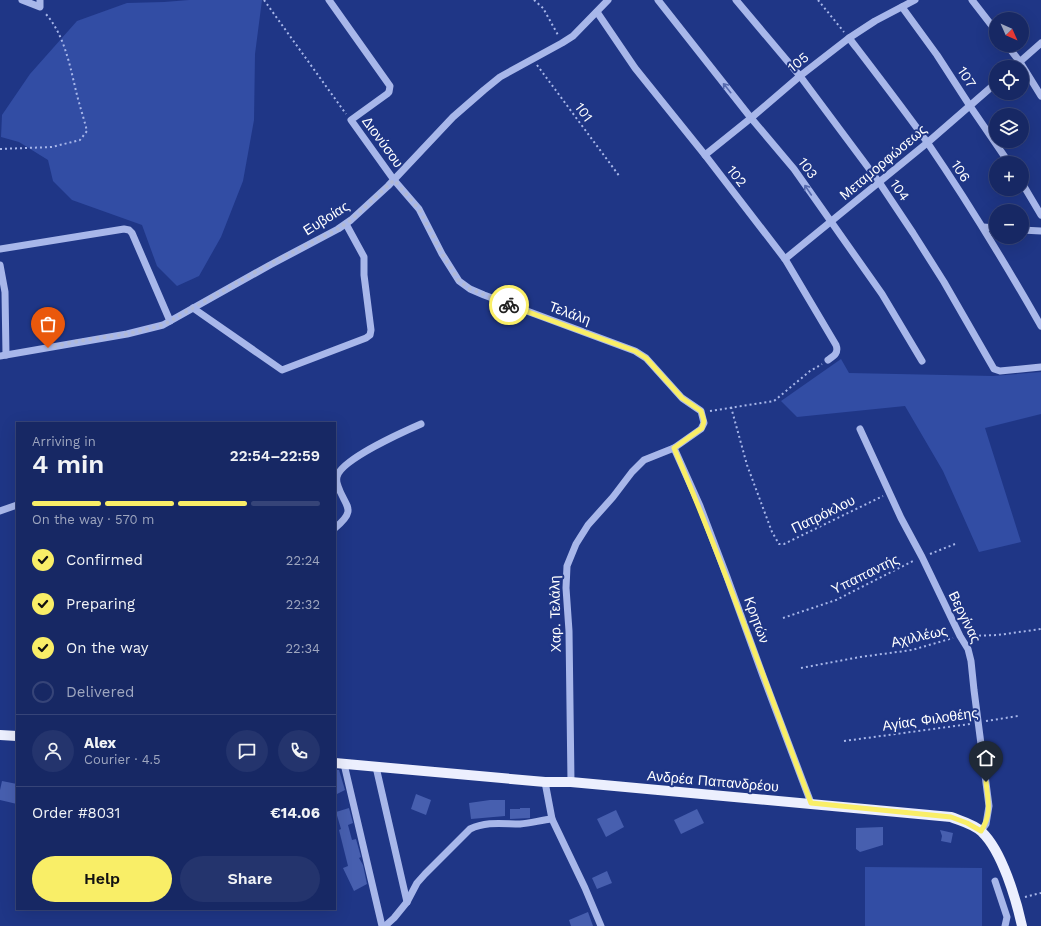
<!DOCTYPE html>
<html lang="en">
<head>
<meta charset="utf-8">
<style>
	:root { --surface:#172864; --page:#24346d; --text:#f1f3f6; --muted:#9ea6bf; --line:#364478; --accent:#f9ee67 }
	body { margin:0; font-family:"Work Sans",sans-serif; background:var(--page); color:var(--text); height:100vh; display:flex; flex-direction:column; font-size:15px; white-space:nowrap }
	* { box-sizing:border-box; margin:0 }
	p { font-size:13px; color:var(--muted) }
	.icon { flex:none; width:22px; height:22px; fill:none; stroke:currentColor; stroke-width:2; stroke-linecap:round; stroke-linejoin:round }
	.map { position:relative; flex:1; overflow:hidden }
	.panel { position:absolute; left:16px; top:422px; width:320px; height:488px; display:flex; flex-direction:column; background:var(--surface); border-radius:0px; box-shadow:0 4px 16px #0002,0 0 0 1px var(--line) }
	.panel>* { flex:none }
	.needle { width:26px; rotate:135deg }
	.fabs { position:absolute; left:989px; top:12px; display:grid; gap:8px }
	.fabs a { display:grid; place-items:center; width:40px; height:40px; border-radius:50%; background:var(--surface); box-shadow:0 4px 16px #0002,0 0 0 1px var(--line); font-size:20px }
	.pin { position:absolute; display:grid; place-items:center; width:34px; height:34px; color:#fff; margin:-41px -17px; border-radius:50% 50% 50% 0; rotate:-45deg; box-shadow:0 0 4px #0007 }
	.pin .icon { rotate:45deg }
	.courier { position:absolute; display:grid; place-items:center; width:40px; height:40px; margin:-20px; border:3px solid #f9ee67; border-radius:50%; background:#fff; color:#222; box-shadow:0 1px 5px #0007 }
	.head em { font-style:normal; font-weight:600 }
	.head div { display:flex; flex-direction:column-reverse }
	.head { display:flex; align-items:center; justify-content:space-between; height:68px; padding:0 16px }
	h1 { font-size:26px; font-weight:600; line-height:30px }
	.bar { display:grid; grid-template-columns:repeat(4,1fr); gap:6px 4px; align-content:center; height:48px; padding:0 16px }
	.bar i { height:5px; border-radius:3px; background:var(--line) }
	.bar .selected { background:var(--accent) }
	.bar p { grid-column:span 4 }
	.line { display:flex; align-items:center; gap:10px; padding:0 16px; border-top:1px solid var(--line) }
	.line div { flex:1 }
	.round { display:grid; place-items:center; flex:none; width:42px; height:42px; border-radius:21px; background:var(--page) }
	ol { padding:0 16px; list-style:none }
	li { display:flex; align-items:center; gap:12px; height:44px }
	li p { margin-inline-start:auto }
	li .icon { padding:4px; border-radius:50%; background:var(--accent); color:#111; stroke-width:4 }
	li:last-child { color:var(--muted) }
	li i { width:22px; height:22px; border:2px solid var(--line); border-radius:50% }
	.primary-button { display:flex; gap:8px; margin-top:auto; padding:8px 16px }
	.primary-button a { flex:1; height:46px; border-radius:24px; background:var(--accent); color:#111; font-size:16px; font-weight:600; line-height:46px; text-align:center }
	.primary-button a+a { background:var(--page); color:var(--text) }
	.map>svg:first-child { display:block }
</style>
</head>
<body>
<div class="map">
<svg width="1041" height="926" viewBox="0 0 1041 926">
	<rect width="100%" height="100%" fill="#1f3686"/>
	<g fill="#324da4">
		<polygon points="189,0 262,0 255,54 254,120 243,181 221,237 199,276 177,286 157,266 142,225 72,200 53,181 48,160 19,142 1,137 2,115 30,74 77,21 127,3 164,2"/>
		<polygon points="841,359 849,373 993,376 1041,372 1041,414 985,428 1021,542 979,552 943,471 905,406 797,417 781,401"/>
		<polygon points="865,867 982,868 982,926 865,926"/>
	</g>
	<g fill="#475faf">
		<polygon points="335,770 339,770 345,790 335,795"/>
		<polygon points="2,781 17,784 17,804 0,800 0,790"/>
		<polygon points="416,794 431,800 426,815 411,809"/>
		<polygon points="505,800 505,816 471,819 469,803 490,800"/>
		<polygon points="349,808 353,823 348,825 352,840 356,839 361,857 359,858 363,865 367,884 354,891 343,868 348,866 339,830 341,829 336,812"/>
		<polygon points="520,808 530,808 530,818 510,819 510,809 520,809"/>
		<polygon points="697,809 704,823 681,834 674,820"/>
		<polygon points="616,810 624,827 606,837 597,819"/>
		<polygon points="883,827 883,845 860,852 856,849 856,828"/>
		<polygon points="940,830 953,833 951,843 941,841 942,836"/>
		<polygon points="607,871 612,883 597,889 592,878"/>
		<polygon points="588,912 593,926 571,926 569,920"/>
	</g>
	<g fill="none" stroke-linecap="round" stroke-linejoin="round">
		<g stroke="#a8b7ea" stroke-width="2" stroke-dasharray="2 3" stroke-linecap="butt">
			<polyline points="264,0 346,114"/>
			<polyline points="534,0 543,8 558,35"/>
			<polyline points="818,0 844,32"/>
			<polyline points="537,65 620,177"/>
			<path d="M0 149 52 147 80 140 87 131C84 119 80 107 77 95 70 67 65 35 45 13"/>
			<polyline points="731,407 747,465 772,532 779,544 784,544 883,496"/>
			<polyline points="710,411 774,401 810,371 822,364"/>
			<polyline points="930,554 955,544"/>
			<polyline points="783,618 836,600 915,560"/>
			<polyline points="969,636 998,635 1041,629"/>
			<polyline points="801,668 860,657 912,650 953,638"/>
			<polyline points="986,721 1018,716"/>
			<polyline points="844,741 970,724"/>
			<polyline points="1025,897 1041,893"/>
		</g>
		<g stroke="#a8b7ea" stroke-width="7">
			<polyline points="22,0 40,7 40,0"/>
			<polyline points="329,0 390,86 389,92 387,94 351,120 394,180 419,209 442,254 459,281 470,289 484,295 635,351 646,358 682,398 701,411 704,423 701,429 674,448 644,460 632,472 613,497 588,525 576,544 567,566 566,588 569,631 571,782"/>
			<polyline points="658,0 751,118 794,169 882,294 922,361"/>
			<polyline points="736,0 800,76 879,182 913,233 944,282 994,369 1000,371 1041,367"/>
			<polyline points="972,0 996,31"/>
			<polyline points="902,7 937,55 970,106 1009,163"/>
			<path d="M597 12 635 68 705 155 785 259 836 345C839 353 834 356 828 360"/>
			<path d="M849 38C875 72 902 107 927 142 968 202 1005 263 1041 326"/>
			<polyline points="1007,45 1020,62 1041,96"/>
			<polyline points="1014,67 1041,43"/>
			<polyline points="705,155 751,118 800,76 849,38 875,21 915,0"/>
			<polyline points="1022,183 1041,215"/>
			<polyline points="983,227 996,228"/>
			<polyline points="1022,230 1041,231"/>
			<polyline points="0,249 124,229 129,230 132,233 170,321"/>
			<polyline points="785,259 927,143 996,83"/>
			<polyline points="0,265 5,292 6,355"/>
			<polyline points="193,308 282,370 366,338 370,335 371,330 364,275 364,257 346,224"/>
			<polyline points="0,356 127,334 163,325 270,265 338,229 351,220 388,186 453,117 484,90 500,77 562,43 573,36 608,0"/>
			<polyline points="860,429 901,518 922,557 960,636 968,649 971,661 974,690 989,806 986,824 981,831"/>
			<polyline points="674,448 700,506 727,577 763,676 811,803"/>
			<polyline points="0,511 17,505"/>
			<path d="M335 528C358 509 345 507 338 486 337 483 336 481 337 477 340 460 405 431 421 424"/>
			<polyline points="344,764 382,926"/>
			<polyline points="376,767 407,902"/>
			<polyline points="545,782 552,819 585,888 601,926"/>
			<polyline points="995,881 1007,917 1005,926"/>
			<path d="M385 926 394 918 407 902 417 883 425 874 470 829C487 821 503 824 520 824 531 823 542 820 552 819"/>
		</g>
		<g stroke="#eceffe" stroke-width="10">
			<polyline points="0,735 17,736"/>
			<path d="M335 763 545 782H571L951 817C961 821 974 824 982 832 1002 851 1016 899 1022 926"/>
		</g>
	</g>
	<defs><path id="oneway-shaft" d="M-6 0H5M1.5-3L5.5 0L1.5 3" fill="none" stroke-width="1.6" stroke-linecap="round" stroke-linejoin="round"/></defs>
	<g stroke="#566aae">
		<use href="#oneway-shaft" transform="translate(727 88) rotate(-129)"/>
		<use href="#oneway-shaft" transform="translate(808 190) rotate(-124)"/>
	</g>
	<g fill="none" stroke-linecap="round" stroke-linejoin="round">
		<polyline stroke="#b1b9d5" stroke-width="4" stroke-dasharray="0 7.2" points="48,348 79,341 127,334 163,325 270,264 338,229 351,220 394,180 419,209 442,254 459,281 470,289 509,305"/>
		<path stroke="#f9ee67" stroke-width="5" d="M509 305 635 351 646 358 682 398 701 411 704 421 702 428 674 448C724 564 766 685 811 803L951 817 967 823 981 831C992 815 988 800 986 782"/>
	</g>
	<g text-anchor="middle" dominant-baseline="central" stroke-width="4" stroke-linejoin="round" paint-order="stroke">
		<g font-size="14" fill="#fff" stroke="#1f3686">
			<text transform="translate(798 62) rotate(-39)">105</text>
			<text transform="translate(967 77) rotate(57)">107</text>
			<text transform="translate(584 112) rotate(54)">101</text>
			<text transform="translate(383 142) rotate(54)">Διονύσου</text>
			<text transform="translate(883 162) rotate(-40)">Μεταμορφώσεως</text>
			<text transform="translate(808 168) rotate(54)">103</text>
			<text transform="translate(961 171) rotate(57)">106</text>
			<text transform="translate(737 176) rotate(52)">102</text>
			<text transform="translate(900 190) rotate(56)">104</text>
			<text transform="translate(326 218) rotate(-32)">Ευβοίας</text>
			<text transform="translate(570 313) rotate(20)">Τελάλη</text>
			<text transform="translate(823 514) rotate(-26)">Πατρόκλου</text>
			<text transform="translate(865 574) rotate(-26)">Υπαπαντής</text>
			<text transform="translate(555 614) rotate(-91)">Χαρ. Τελάλη</text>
			<text transform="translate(965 617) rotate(64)">Βεργίνας</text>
			<text transform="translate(757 620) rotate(70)">Κρητών</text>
			<text transform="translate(919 636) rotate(-13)">Αχιλλέως</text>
			<text transform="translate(930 719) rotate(-8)">Αγίας Φιλοθέης</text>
			<text transform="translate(713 781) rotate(5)">Ανδρέα Παπανδρέου</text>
		</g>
	</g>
</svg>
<div class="fabs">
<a><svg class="needle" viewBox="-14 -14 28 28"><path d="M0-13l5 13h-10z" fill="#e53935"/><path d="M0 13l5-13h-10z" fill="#9ea6bf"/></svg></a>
<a><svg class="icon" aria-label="locate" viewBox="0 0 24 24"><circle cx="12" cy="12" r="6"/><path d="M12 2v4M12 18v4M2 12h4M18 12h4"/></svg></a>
<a><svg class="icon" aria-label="layers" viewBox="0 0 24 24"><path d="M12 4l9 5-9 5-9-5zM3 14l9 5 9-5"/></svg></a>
<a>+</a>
<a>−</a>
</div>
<div class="pin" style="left:48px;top:348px;background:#ea580c"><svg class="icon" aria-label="bag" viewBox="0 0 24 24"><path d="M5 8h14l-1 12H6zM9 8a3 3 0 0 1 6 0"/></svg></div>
<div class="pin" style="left:986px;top:782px;background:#1f2937"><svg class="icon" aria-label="home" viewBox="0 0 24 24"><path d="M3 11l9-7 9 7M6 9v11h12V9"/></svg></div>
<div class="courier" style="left:509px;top:305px"><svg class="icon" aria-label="bike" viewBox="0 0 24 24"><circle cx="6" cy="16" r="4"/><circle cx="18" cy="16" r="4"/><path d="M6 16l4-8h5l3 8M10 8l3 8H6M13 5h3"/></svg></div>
<section class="panel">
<div class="head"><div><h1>4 min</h1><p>Arriving in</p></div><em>22:54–22:59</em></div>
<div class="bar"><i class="selected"></i><i class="selected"></i><i class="selected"></i><i></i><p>On the way · 570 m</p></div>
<ol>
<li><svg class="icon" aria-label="check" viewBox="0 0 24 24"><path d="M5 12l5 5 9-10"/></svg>Confirmed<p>22:24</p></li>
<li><svg class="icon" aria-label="check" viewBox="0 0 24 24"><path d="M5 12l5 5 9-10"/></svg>Preparing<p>22:32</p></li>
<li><svg class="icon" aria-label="check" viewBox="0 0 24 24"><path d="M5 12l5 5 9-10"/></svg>On the way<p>22:34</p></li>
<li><i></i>Delivered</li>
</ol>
<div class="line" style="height:72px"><a class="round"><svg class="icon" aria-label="person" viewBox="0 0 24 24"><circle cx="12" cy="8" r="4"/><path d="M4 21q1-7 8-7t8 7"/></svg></a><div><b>Alex</b><p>Courier · 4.5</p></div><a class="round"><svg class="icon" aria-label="chat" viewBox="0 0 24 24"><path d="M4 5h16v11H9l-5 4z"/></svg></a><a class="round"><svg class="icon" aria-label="phone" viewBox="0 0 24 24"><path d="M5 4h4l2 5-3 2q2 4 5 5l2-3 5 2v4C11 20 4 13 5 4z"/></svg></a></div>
<div class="line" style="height:52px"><div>Order #8031</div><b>€14.06</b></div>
<div class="primary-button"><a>Help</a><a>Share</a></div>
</section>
</div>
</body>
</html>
